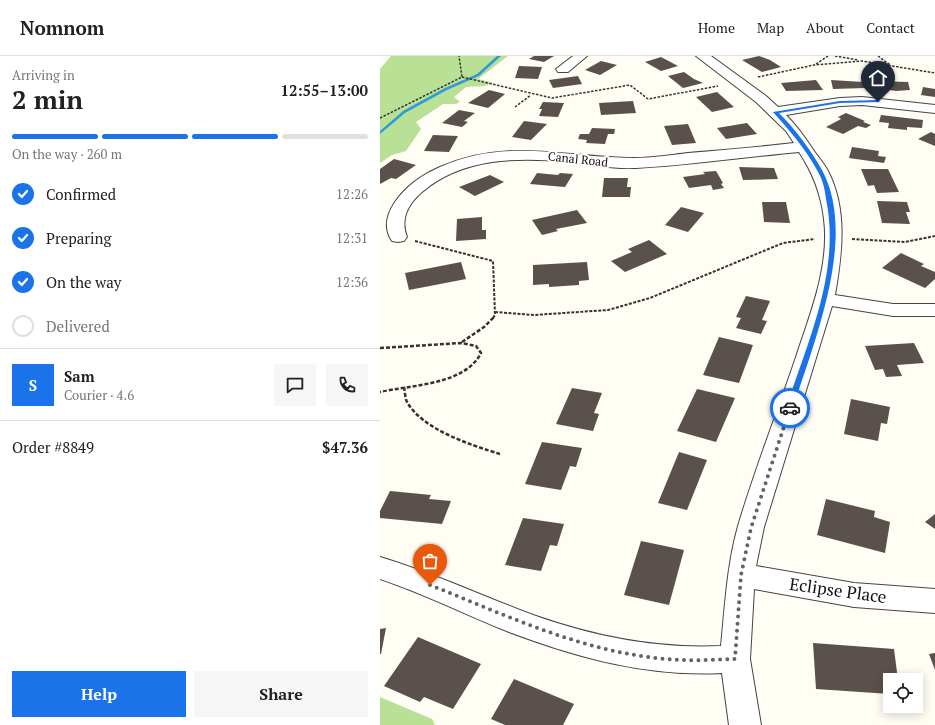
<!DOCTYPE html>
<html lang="en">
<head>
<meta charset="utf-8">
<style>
	:root { --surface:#fff; --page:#f6f6f6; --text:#202124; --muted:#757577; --line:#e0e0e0; --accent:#1a73e8 }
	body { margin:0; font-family:"PT Serif",serif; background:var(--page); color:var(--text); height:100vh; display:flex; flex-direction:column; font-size:15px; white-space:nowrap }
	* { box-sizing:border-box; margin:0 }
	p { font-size:13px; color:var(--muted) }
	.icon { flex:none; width:22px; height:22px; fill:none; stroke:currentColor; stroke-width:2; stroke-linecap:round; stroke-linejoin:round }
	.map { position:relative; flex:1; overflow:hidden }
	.panel { display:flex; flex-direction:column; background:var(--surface); width:380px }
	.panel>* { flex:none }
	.controls { position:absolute; left:503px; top:617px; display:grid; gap:8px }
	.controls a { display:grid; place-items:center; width:40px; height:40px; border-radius:0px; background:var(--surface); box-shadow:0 2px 10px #0003; font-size:20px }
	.pin { position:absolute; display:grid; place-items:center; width:34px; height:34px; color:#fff; margin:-41px -17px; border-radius:50% 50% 50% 0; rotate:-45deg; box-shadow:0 0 4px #0007 }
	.pin .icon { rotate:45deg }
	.courier { position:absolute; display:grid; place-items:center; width:40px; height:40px; margin:-20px; border:3px solid #1a73e8; border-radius:50%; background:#fff; color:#222; box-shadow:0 1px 5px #0007 }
	.overview em { font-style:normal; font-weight:700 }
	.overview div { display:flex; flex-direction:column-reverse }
	.overview { display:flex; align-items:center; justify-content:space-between; height:68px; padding:0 12px }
	h1 { font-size:26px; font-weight:700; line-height:30px }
	.bar { display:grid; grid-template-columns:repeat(4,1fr); gap:6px 4px; align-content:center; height:48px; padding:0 12px }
	.bar i { height:5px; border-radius:3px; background:var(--line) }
	.bar .active { background:var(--accent) }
	.bar p { grid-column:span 4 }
	.line { display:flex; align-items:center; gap:10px; padding:0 12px; border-top:1px solid var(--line) }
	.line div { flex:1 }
	.round { display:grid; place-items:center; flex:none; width:42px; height:42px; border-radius:0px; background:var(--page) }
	ol { padding:0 12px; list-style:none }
	li { display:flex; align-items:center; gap:12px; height:44px }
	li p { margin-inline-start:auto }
	li .icon { padding:4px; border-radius:50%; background:var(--accent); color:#fff; stroke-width:4 }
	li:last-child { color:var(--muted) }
	li i { width:22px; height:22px; border:2px solid var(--line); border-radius:50% }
	.button { display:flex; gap:8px; margin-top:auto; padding:8px 12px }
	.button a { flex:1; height:46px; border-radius:0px; background:var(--accent); color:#fff; font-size:16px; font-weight:700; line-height:46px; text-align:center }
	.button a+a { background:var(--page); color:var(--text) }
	header { display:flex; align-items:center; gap:24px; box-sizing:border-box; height:56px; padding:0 20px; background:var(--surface); border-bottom:1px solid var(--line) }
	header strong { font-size:19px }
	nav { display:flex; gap:22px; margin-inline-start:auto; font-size:14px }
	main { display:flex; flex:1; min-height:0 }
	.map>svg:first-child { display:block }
</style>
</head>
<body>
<header>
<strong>Nomnom</strong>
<nav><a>Home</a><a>Map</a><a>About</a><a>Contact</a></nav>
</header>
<main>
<section class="panel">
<div class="overview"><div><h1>2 min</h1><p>Arriving in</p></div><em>12:55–13:00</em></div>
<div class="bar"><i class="active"></i><i class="active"></i><i class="active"></i><i></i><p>On the way · 260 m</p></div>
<ol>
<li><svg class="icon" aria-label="check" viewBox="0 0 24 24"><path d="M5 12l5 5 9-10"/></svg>Confirmed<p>12:26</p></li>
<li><svg class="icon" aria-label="check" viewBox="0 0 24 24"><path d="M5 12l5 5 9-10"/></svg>Preparing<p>12:31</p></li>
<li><svg class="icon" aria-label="check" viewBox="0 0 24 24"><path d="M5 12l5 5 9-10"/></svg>On the way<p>12:36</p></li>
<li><i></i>Delivered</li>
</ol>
<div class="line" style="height:72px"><b class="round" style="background:var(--accent);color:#fff">S</b><div><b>Sam</b><p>Courier · 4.6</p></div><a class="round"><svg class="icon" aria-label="chat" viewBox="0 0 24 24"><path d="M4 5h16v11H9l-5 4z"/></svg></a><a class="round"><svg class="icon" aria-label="phone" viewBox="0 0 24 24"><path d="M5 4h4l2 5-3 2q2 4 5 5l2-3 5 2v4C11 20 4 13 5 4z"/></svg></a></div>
<div class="line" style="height:52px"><div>Order #8849</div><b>$47.36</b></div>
<div class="button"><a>Help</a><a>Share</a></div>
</section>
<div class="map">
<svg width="555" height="669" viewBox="0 0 555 669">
	<rect width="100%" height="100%" fill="#fffdf4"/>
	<g fill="#b8e196">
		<polygon points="11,0 128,0 98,23 114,27 104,30 86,31 74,41 80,46 76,48 63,48 36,66 41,73 26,95 12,99 0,107 0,13"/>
		<polygon points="0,641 52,663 55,669 0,669"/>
	</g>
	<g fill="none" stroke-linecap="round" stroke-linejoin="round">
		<polygon fill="#3299db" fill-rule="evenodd" points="117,0 121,0 99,20 67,34 25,57 0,78 0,75 23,55 65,32 97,18"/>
	</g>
	<g fill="#5b514c">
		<polygon points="154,0 174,0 164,6 149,3"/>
		<polygon points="379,0 390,4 401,11 382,16 362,4"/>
		<polygon points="281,1 298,10 281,15 265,6"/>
		<polygon points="221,5 237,9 220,19 205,14"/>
		<polygon points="139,10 162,11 158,23 135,22"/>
		<polygon points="304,16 314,23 323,27 303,32 288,20"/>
		<polygon points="198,20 202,28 173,32 169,24"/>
		<polygon points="436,24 443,34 406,35 401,27"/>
		<polygon points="451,24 483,26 485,32 453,33"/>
		<polygon points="496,25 528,26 530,34 516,35 497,32"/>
		<polygon points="543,31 555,33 555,41 541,39"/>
		<polygon points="109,34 125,38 108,52 88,47"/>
		<polygon points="337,36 354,51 332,56 316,41"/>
		<polygon points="253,45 256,57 221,59 219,47"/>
		<polygon points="163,46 184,47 178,61 159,60 162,53 159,53"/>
		<polygon points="79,54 95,57 84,65 88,66 82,71 62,67"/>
		<polygon points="466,57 485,65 483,66 491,69 486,72 478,70 463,78 446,71 461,63 458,61"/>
		<polygon points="501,59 543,64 542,72 527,71 527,74 508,72 509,67 499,66"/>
		<polygon points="144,65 167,68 151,84 132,81"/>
		<polygon points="367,67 377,78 346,83 337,72"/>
		<polygon points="308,68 316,87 292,89 284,70"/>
		<polygon points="212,72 235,73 234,78 228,78 225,88 206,87 207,84 198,83 200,78 209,78"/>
		<polygon points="551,76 555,78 555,90 538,83"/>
		<polygon points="53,79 78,80 69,96 44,95"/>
		<polygon points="472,91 499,95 498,100 506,101 504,107 469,102"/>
		<polygon points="14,103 36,109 16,123 11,122 0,128 0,113"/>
		<polygon points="359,111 394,112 398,123 363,124"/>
		<polygon points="481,113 508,113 519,136 497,137 494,129 488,130"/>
		<polygon points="336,115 343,127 341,128 344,132 333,134 331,129 309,132 303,121 325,118 323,116"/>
		<polygon points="157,117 178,119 180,117 193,118 185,131 150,128"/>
		<polygon points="110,119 124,126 95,140 79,131"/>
		<polygon points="224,122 248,122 247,131 251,131 250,141 222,141"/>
		<polygon points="497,145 527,146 530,156 526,156 530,168 502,167"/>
		<polygon points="382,146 406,146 410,167 384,166"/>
		<polygon points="301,151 324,157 308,176 285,169"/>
		<polygon points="197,154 207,167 176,173 178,175 162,179 152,164"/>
		<polygon points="102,161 102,174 106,174 106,183 76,185 77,163"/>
		<polygon points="269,184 287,198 245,216 231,205 252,196 248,193"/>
		<polygon points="521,197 544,208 541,210 555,216 555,223 545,232 502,212"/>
		<polygon points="81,206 86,223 29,234 25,217"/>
		<polygon points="207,206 209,224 199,225 199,229 169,231 169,228 153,229 153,209"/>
		<polygon points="366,240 390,245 382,264 387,265 381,278 356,272 361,262 356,261"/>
		<polygon points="339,281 373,289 359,327 323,319"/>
		<polygon points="534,287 544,307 517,309 522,320 506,321 503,313 495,314 485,290"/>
		<polygon points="192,332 222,337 214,357 219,358 213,375 176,368"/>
		<polygon points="317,333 355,342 336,386 297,375"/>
		<polygon points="471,343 510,351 507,368 501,367 498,385 464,378"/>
		<polygon points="162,386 202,392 196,411 190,410 181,434 145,428"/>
		<polygon points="299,396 327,404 307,454 278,447"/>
		<polygon points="10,435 51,439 49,443 71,445 62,468 0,462 0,455"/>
		<polygon points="446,443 495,455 494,461 510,466 505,497 437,479"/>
		<polygon points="555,458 555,473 545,466"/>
		<polygon points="143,462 184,468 177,490 170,489 161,515 125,509"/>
		<polygon points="261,485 304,494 289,549 244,539"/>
		<polygon points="6,572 1,598 0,598 0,573"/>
		<polygon points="38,581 101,608 73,653 44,641 40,646 4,630"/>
		<polygon points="433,587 514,593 518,624 510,624 510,638 436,633"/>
		<polygon points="555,597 555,614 549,598"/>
		<polygon points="134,623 194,648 183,669 125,669 111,663"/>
	</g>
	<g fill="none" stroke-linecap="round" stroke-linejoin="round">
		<defs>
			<g id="minor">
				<polygon points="193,0 207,0 188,16 178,16 176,13"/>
				<path d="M316 0H331L386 40 398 51 460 42 482 41 555 49V57L482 49 460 50 406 59C416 69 424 80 432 92 437 100 444 107 448 115 468 154 462 198 455 239L513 248H555V260H513L452 250 384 471 376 510 474 527 555 533V557L474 551 374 533 370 603 381 669H349L342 617C268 621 198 602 129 576 86 559 45 538 0 523V501C54 517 104 541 156 560 216 581 278 593 341 590 345 550 347 509 358 470 375 413 397 357 416 301 430 258 450 210 444 163 441 138 433 117 419 96 365 101 311 109 256 112 234 113 211 109 190 106 139 101 83 101 42 136 28 148 20 163 27 181L24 185 18 186 12 185C3 172 7 158 15 146 26 130 42 119 60 111 128 81 185 102 254 102 272 102 290 99 308 97 343 94 379 91 414 87L406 75 376 46Z"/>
			</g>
		</defs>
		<use href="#minor" stroke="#444" stroke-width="2"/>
		<g stroke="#333" stroke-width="1.5" stroke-dasharray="2.5 1.5" stroke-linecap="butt">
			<polyline points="455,0 478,4"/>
			<polyline points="498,0 510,9"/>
			<polyline points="436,8 448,0"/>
			<polyline points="82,21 172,42 250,29 268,43 338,30"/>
			<polyline points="378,21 434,9 482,5 555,17"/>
			<polyline points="135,51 151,39"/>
			<polyline points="0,62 82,21 79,0"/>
		</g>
		<g stroke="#333" stroke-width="2" stroke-dasharray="3 1.5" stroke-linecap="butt">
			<polyline points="472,183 525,186 555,180"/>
			<polyline points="35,185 113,205 115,259 113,262"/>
			<polyline points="115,256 154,259 228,254 270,242 403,187 435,183"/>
		</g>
		<g stroke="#333" stroke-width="2.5" stroke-dasharray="4 2" stroke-linecap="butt">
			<polyline points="82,286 104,271 114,261"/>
			<path d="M0 292 81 287 96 290 101 297C85 329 31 329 0 336"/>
			<path d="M24 331C25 336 25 342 27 346 43 374 91 389 120 398"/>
		</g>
		<use href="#minor" fill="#fff" fill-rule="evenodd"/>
	</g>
	<path fill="#1a73e8" d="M498 44 500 46 460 47 399 57C415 73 431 94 442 114 478 181 434 285 413 352L410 354 406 352C428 285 461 214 446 143 445 133 442 122 437 114 425 92 409 74 393 56L460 45Z"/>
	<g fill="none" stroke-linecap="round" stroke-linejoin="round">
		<path stroke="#646460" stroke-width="4" stroke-dasharray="0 7.2" d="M50 529C133 562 215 602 306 604 322 605 339 603 355 603L361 519 371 472 410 352"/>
	</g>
	<g text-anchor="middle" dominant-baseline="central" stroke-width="4" stroke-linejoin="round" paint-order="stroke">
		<g font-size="12" fill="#111" stroke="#fff">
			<text transform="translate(198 103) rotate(6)">Canal Road</text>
		</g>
		<g font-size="17" fill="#111" stroke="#fff">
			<text transform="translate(458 534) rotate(8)">Eclipse Place</text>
		</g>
	</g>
</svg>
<div class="controls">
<a><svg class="icon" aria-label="locate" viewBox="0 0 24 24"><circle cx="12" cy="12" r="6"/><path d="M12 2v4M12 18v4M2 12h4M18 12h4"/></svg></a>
</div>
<div class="pin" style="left:50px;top:529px;background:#ea580c"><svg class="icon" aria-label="bag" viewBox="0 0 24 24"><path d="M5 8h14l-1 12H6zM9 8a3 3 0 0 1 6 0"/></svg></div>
<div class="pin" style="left:498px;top:46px;background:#1f2937"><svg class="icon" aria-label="home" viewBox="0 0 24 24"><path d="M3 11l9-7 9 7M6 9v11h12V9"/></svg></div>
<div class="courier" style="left:410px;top:352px"><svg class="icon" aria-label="car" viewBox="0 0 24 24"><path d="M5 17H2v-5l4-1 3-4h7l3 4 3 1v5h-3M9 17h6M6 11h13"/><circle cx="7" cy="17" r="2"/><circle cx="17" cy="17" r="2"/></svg></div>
</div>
</main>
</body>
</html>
